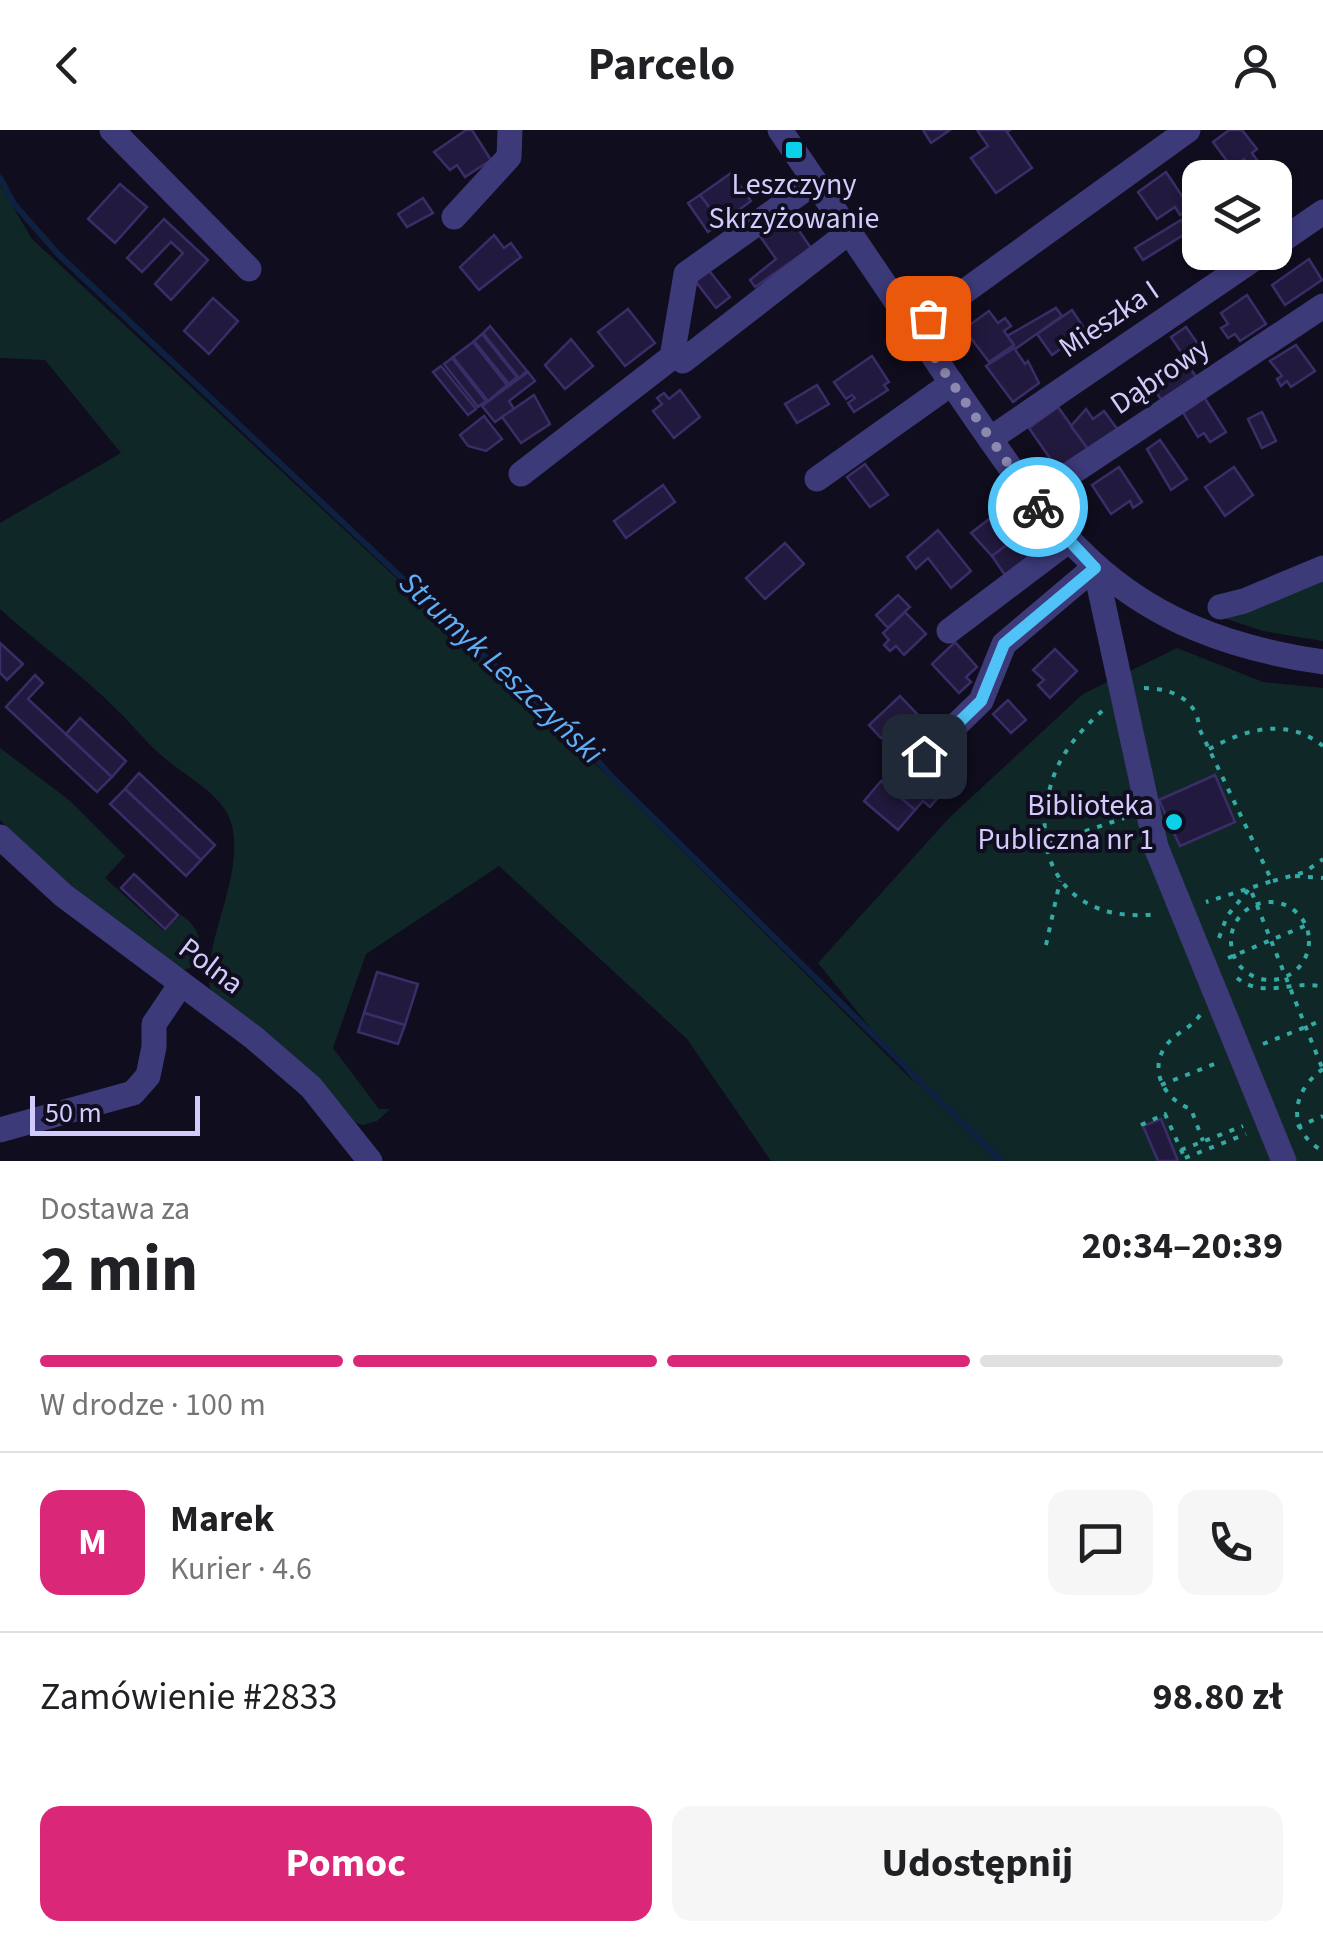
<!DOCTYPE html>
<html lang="pl">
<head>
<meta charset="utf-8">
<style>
	:root { --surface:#fff; --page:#f6f6f6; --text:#202124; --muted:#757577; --line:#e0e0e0; --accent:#db2777 }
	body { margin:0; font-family:"Source Sans 3",sans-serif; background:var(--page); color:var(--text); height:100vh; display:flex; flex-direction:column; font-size:38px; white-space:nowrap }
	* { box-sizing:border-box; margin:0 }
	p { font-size:32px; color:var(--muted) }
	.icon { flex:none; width:55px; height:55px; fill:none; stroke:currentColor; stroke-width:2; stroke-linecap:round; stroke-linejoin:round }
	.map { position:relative; height:1031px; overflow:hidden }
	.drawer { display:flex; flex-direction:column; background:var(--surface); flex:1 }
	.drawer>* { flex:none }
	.buttons { position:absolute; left:1182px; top:30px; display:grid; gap:20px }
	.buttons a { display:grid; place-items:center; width:110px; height:110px; border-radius:20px; background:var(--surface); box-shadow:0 2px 8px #0004; font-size:50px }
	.scale { position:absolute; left:30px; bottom:25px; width:170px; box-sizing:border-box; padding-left:10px; border:5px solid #d2ccfd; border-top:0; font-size:28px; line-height:35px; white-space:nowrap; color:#d2ccfd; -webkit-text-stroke:8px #100d1e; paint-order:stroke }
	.pin { position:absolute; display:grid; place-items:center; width:85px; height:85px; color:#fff; margin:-42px; border-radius:20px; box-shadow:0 5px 15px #0006 }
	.courier { position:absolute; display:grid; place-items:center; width:100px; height:100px; margin:-50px; border:8px solid #4fc3f7; border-radius:50%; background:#fff; color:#222; box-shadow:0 2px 12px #0007 }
	.headline em { font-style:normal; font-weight:700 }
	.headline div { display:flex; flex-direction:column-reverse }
	.headline { display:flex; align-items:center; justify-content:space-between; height:170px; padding:0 40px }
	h1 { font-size:65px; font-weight:700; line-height:75px }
	.bar { display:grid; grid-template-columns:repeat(4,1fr); gap:15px 10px; align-content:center; height:120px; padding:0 40px }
	.bar i { height:12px; border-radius:8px; background:var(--line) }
	.bar .current { background:var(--accent) }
	.bar p { grid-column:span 4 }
	.line { display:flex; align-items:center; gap:25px; padding:0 40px; border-top:2px solid var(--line) }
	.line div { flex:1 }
	.round { display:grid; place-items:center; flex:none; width:105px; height:105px; border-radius:20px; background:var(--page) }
	.primary-button { display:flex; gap:20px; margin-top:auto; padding:20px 40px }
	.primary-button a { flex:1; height:115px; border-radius:20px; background:var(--accent); color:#fff; font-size:40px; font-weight:700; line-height:115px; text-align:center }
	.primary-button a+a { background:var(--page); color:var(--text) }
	header { display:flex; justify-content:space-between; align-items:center; height:130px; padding:0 40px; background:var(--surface); font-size:45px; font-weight:700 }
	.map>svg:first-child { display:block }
</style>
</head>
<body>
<header><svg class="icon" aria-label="back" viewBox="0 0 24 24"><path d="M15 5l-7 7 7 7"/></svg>Parcelo<svg class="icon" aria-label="person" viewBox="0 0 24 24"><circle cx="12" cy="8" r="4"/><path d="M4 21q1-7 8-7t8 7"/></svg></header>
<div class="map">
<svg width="1323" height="1031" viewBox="0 0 1323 1031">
	<rect width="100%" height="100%" fill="#100d1e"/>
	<g fill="#102727">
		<path d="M0 55 32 109 581 620 915 953 818 833 950 687 1083 564 1177 518 1263 552 1323 558V1031H771L687 909 499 736 366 824 333 918 379 979H390L377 991 363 995 356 993 329 962 210 859C203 811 242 752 233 700 228 665 183 646 160 624 144 610 132 594 117 580 81 543 38 514 0 479V393L121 323 45 230 0 228Z"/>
		<polygon points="1323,446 1323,511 1263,501 1208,483 1227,479"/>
		<path d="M0 618 69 670 125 726 105 748 164 801 181 785C200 797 206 817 193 837L183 840C119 793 56 748 0 690Z"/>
	</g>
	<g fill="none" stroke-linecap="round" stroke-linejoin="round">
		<polyline stroke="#0e2140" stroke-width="6" points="0,48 14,74 58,124 542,580 576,607 614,649 1001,1031"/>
	</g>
	<g fill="#221a3e" stroke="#3a2d68" stroke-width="2.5">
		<polygon points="466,0 472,0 491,30 465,47 457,35 450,40 434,22"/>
		<polygon points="923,0 950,0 931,13"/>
		<polygon points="977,0 1010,0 1007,2 1032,38 996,63 971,28 988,16"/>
		<polygon points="1229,0 1242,0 1257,19 1252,23 1257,30 1249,36 1244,29 1232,38 1213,12"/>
		<polygon points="1166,42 1184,69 1190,65 1196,74 1180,85 1175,77 1157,89 1138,62"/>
		<polygon points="731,43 751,71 721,93 700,65"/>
		<polygon points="120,54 147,77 115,113 88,89"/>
		<polygon points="700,65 721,93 708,102 688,73"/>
		<polygon points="423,68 433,83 407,97 398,84"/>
		<polygon points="786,82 811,118 755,157 750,150 776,129 757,102"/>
		<polygon points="164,89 208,130 171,170 155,154 183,123 171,112 142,142 127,128"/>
		<polygon points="1181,90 1188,102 1143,130 1135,118"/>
		<polygon points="494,105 504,118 511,113 521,127 479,160 460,137"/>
		<polygon points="1309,129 1322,150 1285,175 1272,155"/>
		<polygon points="707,138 730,167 716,178 693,148"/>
		<polygon points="1247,165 1266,194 1240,211 1235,204 1228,208 1221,198 1228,194 1221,183"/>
		<polygon points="213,168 238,191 209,224 184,201"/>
		<polygon points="1056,178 1062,186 1014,220 1007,206"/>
		<polygon points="628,179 655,213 625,236 598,202"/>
		<polygon points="1072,180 1086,201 1052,225 1037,204"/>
		<polygon points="989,181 998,193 1005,188 1011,196 1004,201 1014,215 989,232 964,199"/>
		<polygon points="490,196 527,241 519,248 483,203"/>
		<polygon points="1186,197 1203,221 1187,231 1171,207"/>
		<polygon points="482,204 517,247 509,254 474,211"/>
		<polygon points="571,209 593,236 565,259 545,235"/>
		<polygon points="473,212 507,255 488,271 453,227"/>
		<polygon points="1296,215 1315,241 1291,257 1287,251 1281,256 1277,249 1282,246 1270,231"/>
		<polygon points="1014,218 1025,234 1028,231 1039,253 1013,272 986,236"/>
		<polygon points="872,226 889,252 884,255 888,260 854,282 848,273 855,268 852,265 846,269 834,252"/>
		<polygon points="452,228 486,271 478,277 444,234"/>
		<polygon points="1185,231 1197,248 1163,272 1151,255"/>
		<polygon points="441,236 476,279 468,285 433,242"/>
		<polygon points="528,242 535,251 509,271 514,279 495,292 482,276"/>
		<polygon points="817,255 829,274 797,293 785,274"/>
		<polygon points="680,260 700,287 674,308 653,281 662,274 657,268 664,263 669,269"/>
		<polygon points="1201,262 1226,302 1210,312 1204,303 1198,307 1179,276"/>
		<polygon points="534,265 550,294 521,313 502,287"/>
		<polygon points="1058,277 1088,319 1058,340 1029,298"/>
		<polygon points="1086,279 1093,289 1104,281 1118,300 1088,319 1071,296"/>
		<polygon points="1262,282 1276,311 1262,318 1248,289"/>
		<polygon points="484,286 502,309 486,321 468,316 460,305"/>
		<polygon points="1160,310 1187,349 1171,360 1147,319"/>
		<polygon points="865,334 888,365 870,377 847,347"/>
		<polygon points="1119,337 1142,372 1133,378 1130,371 1111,384 1092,355"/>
		<polygon points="1234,337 1253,365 1225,386 1205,357"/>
		<polygon points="663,355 675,372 626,408 614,391"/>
		<polygon points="997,383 1016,408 992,426 971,403"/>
		<polygon points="938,400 971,441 951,458 928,428 916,439 907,427"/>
		<polygon points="1016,408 1034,431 1009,451 992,426"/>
		<polygon points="785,413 804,434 765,469 746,448"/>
		<polygon points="898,465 910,477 888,498 876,485"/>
		<polygon points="905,482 926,504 904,525 896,516 890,521 884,515 889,510 883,503"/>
		<polygon points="955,512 977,537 966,547 971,552 959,563 932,534"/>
		<polygon points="0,513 23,534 7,550 0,543"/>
		<polygon points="1055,519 1077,541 1050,568 1038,555 1044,550 1033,540"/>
		<polygon points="35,545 43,553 28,569 112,647 97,662 6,577"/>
		<polygon points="900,566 918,585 911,591 906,586 881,608 869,595"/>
		<polygon points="1008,570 1026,590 1011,603 993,584"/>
		<polygon points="80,588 126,631 112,647 66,604"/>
		<polygon points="139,643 215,715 201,730 125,659"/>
		<polygon points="918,645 941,664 930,677 923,671 915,680 900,667"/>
		<polygon points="1215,645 1235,692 1180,716 1159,670"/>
		<polygon points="881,651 915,680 898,700 864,671"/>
		<polygon points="125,659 201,730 186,746 110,674"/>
		<polygon points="134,744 178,785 165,799 121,758"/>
		<polygon points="377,842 418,854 405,895 364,883"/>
		<polygon points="364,883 405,895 398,914 358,902"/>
		<polygon points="1161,989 1178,1031 1158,1031 1143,996"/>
	</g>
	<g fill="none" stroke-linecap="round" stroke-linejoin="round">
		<g stroke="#33aaa4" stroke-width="4" stroke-dasharray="5 8" stroke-linecap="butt">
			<path d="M1144 558C1170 558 1198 569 1199 598L1272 751 1206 772"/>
			<path d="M1102 581C1082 599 1062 621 1053 648 1025 731 1069 795 1158 784"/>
			<path d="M1209 619C1246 599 1287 587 1323 616"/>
			<polyline points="1048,714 1124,688"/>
			<polyline points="1295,746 1323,748"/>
			<polyline points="1273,751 1305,742 1323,729"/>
			<circle cx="1270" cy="811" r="39"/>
			<polyline points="1219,808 1227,786 1250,758 1323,940"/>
			<polyline points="1046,815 1060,751"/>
			<polyline points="1228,828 1307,795"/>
			<path d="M1237 848C1265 870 1292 849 1323 857"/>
			<path d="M1200 885C1191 898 1179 901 1169 912 1146 937 1164 970 1191 979L1203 1011"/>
			<polyline points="1263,914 1323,890"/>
			<path d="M1323 939C1291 961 1286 1001 1323 1021"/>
			<polyline points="1161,955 1217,933"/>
			<polyline points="1141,995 1165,984 1186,1031"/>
			<polyline points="1297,997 1323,986"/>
			<polyline points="1181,1020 1243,996"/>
			<polyline points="1185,1028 1246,1004"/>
		</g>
		<g stroke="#3d3a7a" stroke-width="25">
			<polyline points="112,0 249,139"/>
			<path d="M780 0C834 80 888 159 942 239 1054 403 1112 501 1323 532"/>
			<polyline points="454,87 509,27 510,0"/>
			<polyline points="1275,115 1323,82"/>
			<polyline points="914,198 1188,0"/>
			<polyline points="683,231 849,102"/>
			<polyline points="990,309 1264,122"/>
			<polyline points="521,344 672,227 686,144 815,52"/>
			<polyline points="817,349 952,253"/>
			<polyline points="1032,369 1323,176"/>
			<polyline points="1095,437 1156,717 1284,1031"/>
			<polyline points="1220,477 1244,471 1323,438"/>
			<polyline points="949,501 1068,411"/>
			<polyline points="924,626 981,571 1004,514 1095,437"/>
			<polyline points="0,707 63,765 253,907 311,957 370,1031"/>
			<polyline points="0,1000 133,963 148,946 154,917 154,894 181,854"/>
		</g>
	</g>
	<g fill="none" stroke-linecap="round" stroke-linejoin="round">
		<polyline stroke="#8e89af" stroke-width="10" stroke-dasharray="0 18" points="928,188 914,198 1038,377"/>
		<polyline stroke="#4fc3f7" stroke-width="12" points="924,626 981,571 1004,514 1095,438 1038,377"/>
	</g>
	<g fill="#0bd0e9" stroke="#100d1e" stroke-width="4">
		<rect x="784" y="10" width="20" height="20" rx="5"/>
		<circle cx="1174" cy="692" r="10"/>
	</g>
	<g text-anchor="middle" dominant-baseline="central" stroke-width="8" stroke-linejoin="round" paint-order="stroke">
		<g font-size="30" fill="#d2ccfd" stroke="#100d1e">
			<text x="794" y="54">Leszczyny<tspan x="794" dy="34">Skrzyżowanie</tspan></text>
			<text x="1154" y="675" text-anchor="end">Biblioteka<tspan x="1154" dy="34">Publiczna nr 1</tspan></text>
		</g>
		<g font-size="30" fill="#d2ccfd" stroke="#100d1e">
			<text transform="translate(1109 189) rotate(-34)">Mieszka I</text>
			<text transform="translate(1160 246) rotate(-34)">Dąbrowy</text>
			<text transform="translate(211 836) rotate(37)">Polna</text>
		</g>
		<g font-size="32" font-style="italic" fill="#5faff7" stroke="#100d1e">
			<text transform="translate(501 538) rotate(43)">Strumyk Leszczyński</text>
		</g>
	</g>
</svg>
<div class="buttons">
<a><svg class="icon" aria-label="layers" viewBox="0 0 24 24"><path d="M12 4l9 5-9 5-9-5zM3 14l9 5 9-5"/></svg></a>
</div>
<div class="scale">50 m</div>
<div class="pin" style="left:928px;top:188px;background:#ea580c"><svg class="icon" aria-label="bag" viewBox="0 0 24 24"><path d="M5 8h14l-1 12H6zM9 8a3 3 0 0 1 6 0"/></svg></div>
<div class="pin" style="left:924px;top:626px;background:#1f2937"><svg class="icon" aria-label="home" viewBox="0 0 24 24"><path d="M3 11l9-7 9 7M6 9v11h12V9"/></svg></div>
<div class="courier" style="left:1038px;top:377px"><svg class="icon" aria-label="bike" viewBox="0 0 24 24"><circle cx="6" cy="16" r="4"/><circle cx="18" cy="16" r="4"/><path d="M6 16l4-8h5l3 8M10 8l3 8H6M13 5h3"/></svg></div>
</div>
<section class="drawer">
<div class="headline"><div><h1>2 min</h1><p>Dostawa za</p></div><em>20:34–20:39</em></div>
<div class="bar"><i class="current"></i><i class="current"></i><i class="current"></i><i></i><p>W drodze · 100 m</p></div>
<div class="line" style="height:180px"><b class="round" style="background:var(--accent);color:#fff">M</b><div><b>Marek</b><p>Kurier · 4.6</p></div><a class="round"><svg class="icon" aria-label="chat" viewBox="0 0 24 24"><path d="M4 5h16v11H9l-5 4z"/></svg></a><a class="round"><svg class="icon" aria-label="phone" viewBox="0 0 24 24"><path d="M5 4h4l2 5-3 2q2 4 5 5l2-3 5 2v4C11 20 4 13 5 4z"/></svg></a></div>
<div class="line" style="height:130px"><div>Zamówienie #2833</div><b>98.80 zł</b></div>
<div class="primary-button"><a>Pomoc</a><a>Udostępnij</a></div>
</section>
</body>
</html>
